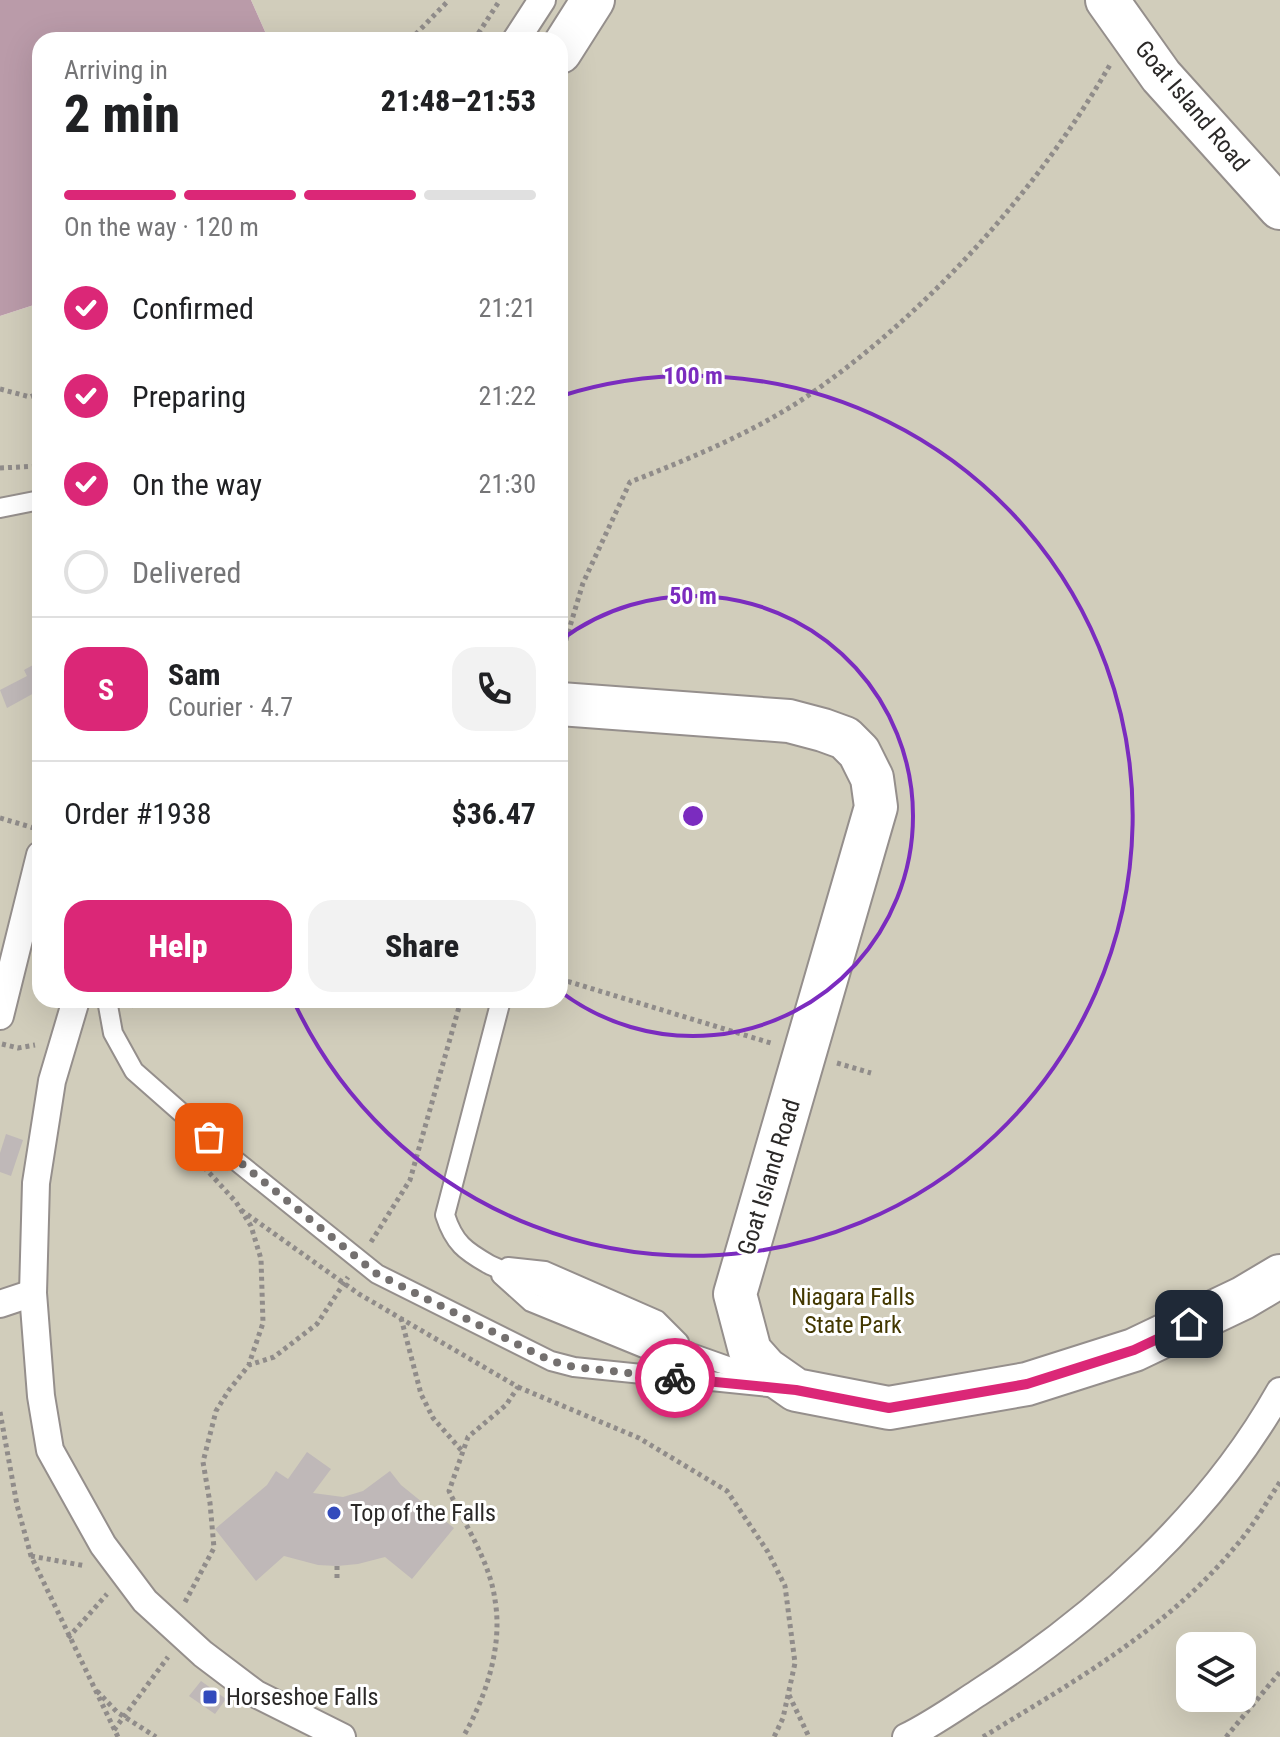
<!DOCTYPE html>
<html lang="en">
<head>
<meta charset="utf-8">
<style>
	:root { --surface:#fff; --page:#f2f2f2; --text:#202124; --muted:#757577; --line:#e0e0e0; --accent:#db2777 }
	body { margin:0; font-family:"Roboto Condensed",sans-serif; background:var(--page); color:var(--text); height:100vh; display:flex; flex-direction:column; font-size:30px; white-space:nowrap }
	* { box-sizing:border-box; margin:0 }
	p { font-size:26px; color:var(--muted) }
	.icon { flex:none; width:44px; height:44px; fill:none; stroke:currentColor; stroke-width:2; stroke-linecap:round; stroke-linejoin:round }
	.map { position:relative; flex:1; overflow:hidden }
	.sheet { position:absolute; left:32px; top:32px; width:536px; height:976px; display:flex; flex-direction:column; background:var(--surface); border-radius:24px; box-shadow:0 8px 32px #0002 }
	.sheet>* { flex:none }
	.tools { position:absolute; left:1176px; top:1632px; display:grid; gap:16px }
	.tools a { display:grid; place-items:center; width:80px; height:80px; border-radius:16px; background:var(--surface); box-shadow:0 8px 32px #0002; font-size:40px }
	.pin { position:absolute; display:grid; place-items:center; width:68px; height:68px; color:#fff; margin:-34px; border-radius:16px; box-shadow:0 4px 12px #0006 }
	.courier { position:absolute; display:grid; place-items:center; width:80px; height:80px; margin:-40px; border:6px solid #db2777; border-radius:50%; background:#fff; color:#222; box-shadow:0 2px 10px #0007 }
	.overview em { font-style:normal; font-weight:800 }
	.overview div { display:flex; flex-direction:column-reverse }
	.overview { display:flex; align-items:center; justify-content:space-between; height:136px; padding:0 32px }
	h1 { font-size:52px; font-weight:800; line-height:60px }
	.bar { display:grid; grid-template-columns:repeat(4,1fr); gap:12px 8px; align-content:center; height:96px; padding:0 32px }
	.bar i { height:10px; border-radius:6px; background:var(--line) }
	.bar .current { background:var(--accent) }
	.bar p { grid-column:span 4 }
	.line { display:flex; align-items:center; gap:20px; padding:0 32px; border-top:2px solid var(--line) }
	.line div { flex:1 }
	.round { display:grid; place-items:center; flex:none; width:84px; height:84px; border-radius:24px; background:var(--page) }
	ol { padding:0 32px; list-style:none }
	li { display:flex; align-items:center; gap:24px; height:88px }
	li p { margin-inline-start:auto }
	li .icon { padding:8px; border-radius:50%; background:var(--accent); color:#fff; stroke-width:4 }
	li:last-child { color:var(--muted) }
	li i { width:44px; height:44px; border:4px solid var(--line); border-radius:50% }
	.cta { display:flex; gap:16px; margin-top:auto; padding:16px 32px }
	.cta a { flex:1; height:92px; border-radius:24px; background:var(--accent); color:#fff; font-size:32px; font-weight:800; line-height:92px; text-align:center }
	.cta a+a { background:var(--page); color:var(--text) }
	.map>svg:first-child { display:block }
</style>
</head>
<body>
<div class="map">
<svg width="1280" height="1737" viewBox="0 0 1280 1737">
	<rect width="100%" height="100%" fill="#fef7f4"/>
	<path fill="#d1cdbb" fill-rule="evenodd" d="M251 0H1280V1737H0V316L40 303V1000H560V40H266L267 36ZM1190 1646H1242V1698H1190Z"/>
	<polygon fill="#ba9ba9" points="0,0 251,0 267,36 266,40 40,40 40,303 0,316"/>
	<g fill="#bfb8b8">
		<polygon points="40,661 40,701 36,692 7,708 0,690 27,676 24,670"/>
		<polygon points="6,1134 23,1140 11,1176 0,1172 0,1153"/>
		<polygon points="307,1452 331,1469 313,1493 343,1497 363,1491 390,1471 401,1485 454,1528 412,1579 385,1557 358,1564 337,1566 318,1565 284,1556 256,1581 215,1529 267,1485 276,1471 288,1479"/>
		<polygon points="201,1681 226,1699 215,1714 189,1696"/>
	</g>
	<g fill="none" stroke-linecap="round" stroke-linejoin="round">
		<defs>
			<g id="service">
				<polyline points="0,508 40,500"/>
				<polyline points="107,1000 113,1033 134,1071 235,1160 377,1274 551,1361 574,1367 778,1388"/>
				<path d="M501 1000 445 1215C454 1243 465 1251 490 1265L691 1353 759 1377"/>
				<polyline points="508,1267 545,1271 657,1320 679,1342"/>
				<polyline points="501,1275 531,1302 651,1351 679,1353"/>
			</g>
			<g id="pedestrian">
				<polyline points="516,40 542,0"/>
				<polyline points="76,1000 52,1081 36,1183 33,1293 41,1396 50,1450 103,1545 145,1601 203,1654 256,1694 342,1737"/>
				<polyline points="0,1016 40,855"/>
				<polyline points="0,1304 33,1293"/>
				<path d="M906 1737C931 1725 955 1708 978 1693 1098 1616 1210 1515 1280 1391"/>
			</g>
			<g id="tertiary">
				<polyline points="1107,0 1161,76 1280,208"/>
				<polyline points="560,52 593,0"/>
				<polyline points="560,704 789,721 823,730 845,738 859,752 872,778 876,807 735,1294 750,1351 766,1369 796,1390 889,1408 1027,1384 1134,1350 1243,1298 1280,1276"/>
			</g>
		</defs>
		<use href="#service" stroke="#958f8c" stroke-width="22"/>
		<use href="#pedestrian" stroke="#958f8c" stroke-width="30"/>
		<use href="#tertiary" stroke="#958f8c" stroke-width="46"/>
		<g stroke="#908c8a" stroke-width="5" stroke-dasharray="4 4" stroke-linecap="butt">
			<polyline points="410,40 449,0"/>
			<polyline points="474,40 500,0"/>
			<polyline points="0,389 30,397 40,393"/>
			<polyline points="0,468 40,466"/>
			<path d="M560 644 565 643 583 583 630 482C689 459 747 435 800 401 923 319 1038 191 1111 63"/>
			<polyline points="0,818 34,828"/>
			<polyline points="560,979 774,1044"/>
			<polyline points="131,1006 142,1000"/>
			<polyline points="2,1044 18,1048 35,1045"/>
			<polyline points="837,1063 871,1073"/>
			<polyline points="204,1167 236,1202 251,1226 261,1259 263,1323 249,1364"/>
			<path d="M241 1210 359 1294 518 1387 506 1405 468 1437 449 1491C465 1525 490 1562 495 1600 503 1646 486 1697 463 1737"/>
			<polyline points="371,1242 410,1180 461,1000"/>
			<polyline points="401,1318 421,1394 433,1418 462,1451"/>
			<polyline points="518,1387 639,1438 727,1491 768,1552 785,1586 795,1663 783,1718 774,1737"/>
			<polyline points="0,1412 17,1505 31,1556 118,1737"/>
			<polyline points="31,1556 86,1566"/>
			<polyline points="337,1566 337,1582"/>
			<polyline points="185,1602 214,1548 210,1503 203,1462 216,1411 229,1390 249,1365 274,1357 317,1324 348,1277"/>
			<polyline points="68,1638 107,1594"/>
			<polyline points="97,1691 117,1712 156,1737"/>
			<polyline points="789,1695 809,1737"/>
			<polyline points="114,1730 168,1657"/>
			<path d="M983 1737C1073 1682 1166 1630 1235 1547 1252 1528 1266 1503 1280 1482"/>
			<polyline points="1226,1737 1280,1672"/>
		</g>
		<use href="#service" stroke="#fff" stroke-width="18"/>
		<use href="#pedestrian" stroke="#fff" stroke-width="26"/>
		<use href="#tertiary" stroke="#fff" stroke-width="42"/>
	</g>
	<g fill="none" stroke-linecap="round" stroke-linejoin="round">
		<polyline stroke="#74706f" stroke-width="8" stroke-dasharray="0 14.4" points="209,1137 377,1274 551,1361 574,1367 675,1378"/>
		<polyline stroke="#db2777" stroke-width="10" points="675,1378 796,1390 889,1408 1027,1384 1134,1350 1189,1324"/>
	</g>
	<g fill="none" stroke="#7b2cbf" stroke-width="4">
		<path d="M561 640A220 220 0 1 1 561 992"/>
		<path d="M561 396A440 440 0 1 1 294 1002"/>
	</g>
	<g fill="#334bbc" stroke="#fff" stroke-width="3">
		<circle cx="334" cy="1513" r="8"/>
		<rect x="202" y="1689" width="16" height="16" rx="4"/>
	</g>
	<g text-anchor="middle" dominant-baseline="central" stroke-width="6" stroke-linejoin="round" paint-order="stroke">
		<g font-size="24" fill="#2a2827" stroke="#fff">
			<text transform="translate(1192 106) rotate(50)">Goat Island Road</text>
			<text transform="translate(769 1177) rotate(-73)">Goat Island Road</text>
		</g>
		<g font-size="24" fill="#433800" stroke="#fff">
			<text x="853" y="1297">Niagara Falls<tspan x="853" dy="28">State Park</tspan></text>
		</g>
		<g font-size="24" fill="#2a2827" stroke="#fff" text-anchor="start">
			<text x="350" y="1513">Top of the Falls</text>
			<text x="226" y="1697">Horseshoe Falls</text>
		</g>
	</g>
	<circle cx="693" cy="816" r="12" fill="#7b2cbf" stroke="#fff" stroke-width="4"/>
	<g font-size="24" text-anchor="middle" font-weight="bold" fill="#7b2cbf" stroke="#fff" stroke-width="6" stroke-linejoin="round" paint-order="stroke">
		<text x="693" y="384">100 m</text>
		<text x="693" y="604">50 m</text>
	</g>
</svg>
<div class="tools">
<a><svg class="icon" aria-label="layers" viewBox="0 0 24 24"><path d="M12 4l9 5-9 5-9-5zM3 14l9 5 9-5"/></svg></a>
</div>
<div class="pin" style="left:209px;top:1137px;background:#ea580c"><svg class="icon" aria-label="bag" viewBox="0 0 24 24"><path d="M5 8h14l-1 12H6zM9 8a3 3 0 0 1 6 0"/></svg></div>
<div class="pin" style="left:1189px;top:1324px;background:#1f2937"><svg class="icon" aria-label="home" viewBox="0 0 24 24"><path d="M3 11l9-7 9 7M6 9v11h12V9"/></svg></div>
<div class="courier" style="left:675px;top:1378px"><svg class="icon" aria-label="bike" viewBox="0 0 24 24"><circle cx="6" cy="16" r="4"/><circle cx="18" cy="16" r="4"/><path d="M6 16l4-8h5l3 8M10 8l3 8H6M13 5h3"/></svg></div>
<section class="sheet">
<div class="overview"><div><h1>2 min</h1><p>Arriving in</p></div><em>21:48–21:53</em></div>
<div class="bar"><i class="current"></i><i class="current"></i><i class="current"></i><i></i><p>On the way · 120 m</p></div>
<ol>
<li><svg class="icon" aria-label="check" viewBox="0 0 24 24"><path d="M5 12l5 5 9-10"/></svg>Confirmed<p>21:21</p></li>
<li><svg class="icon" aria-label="check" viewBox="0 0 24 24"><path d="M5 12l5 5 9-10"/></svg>Preparing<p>21:22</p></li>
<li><svg class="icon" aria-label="check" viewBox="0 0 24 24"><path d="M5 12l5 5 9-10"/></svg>On the way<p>21:30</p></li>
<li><i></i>Delivered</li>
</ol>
<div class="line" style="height:144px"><b class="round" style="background:var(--accent);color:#fff">S</b><div><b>Sam</b><p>Courier · 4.7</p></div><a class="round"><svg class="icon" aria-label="phone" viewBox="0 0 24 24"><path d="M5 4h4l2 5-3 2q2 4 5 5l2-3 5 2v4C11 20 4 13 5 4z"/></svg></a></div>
<div class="line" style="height:104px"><div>Order #1938</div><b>$36.47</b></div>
<div class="cta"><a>Help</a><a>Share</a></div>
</section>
</div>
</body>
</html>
